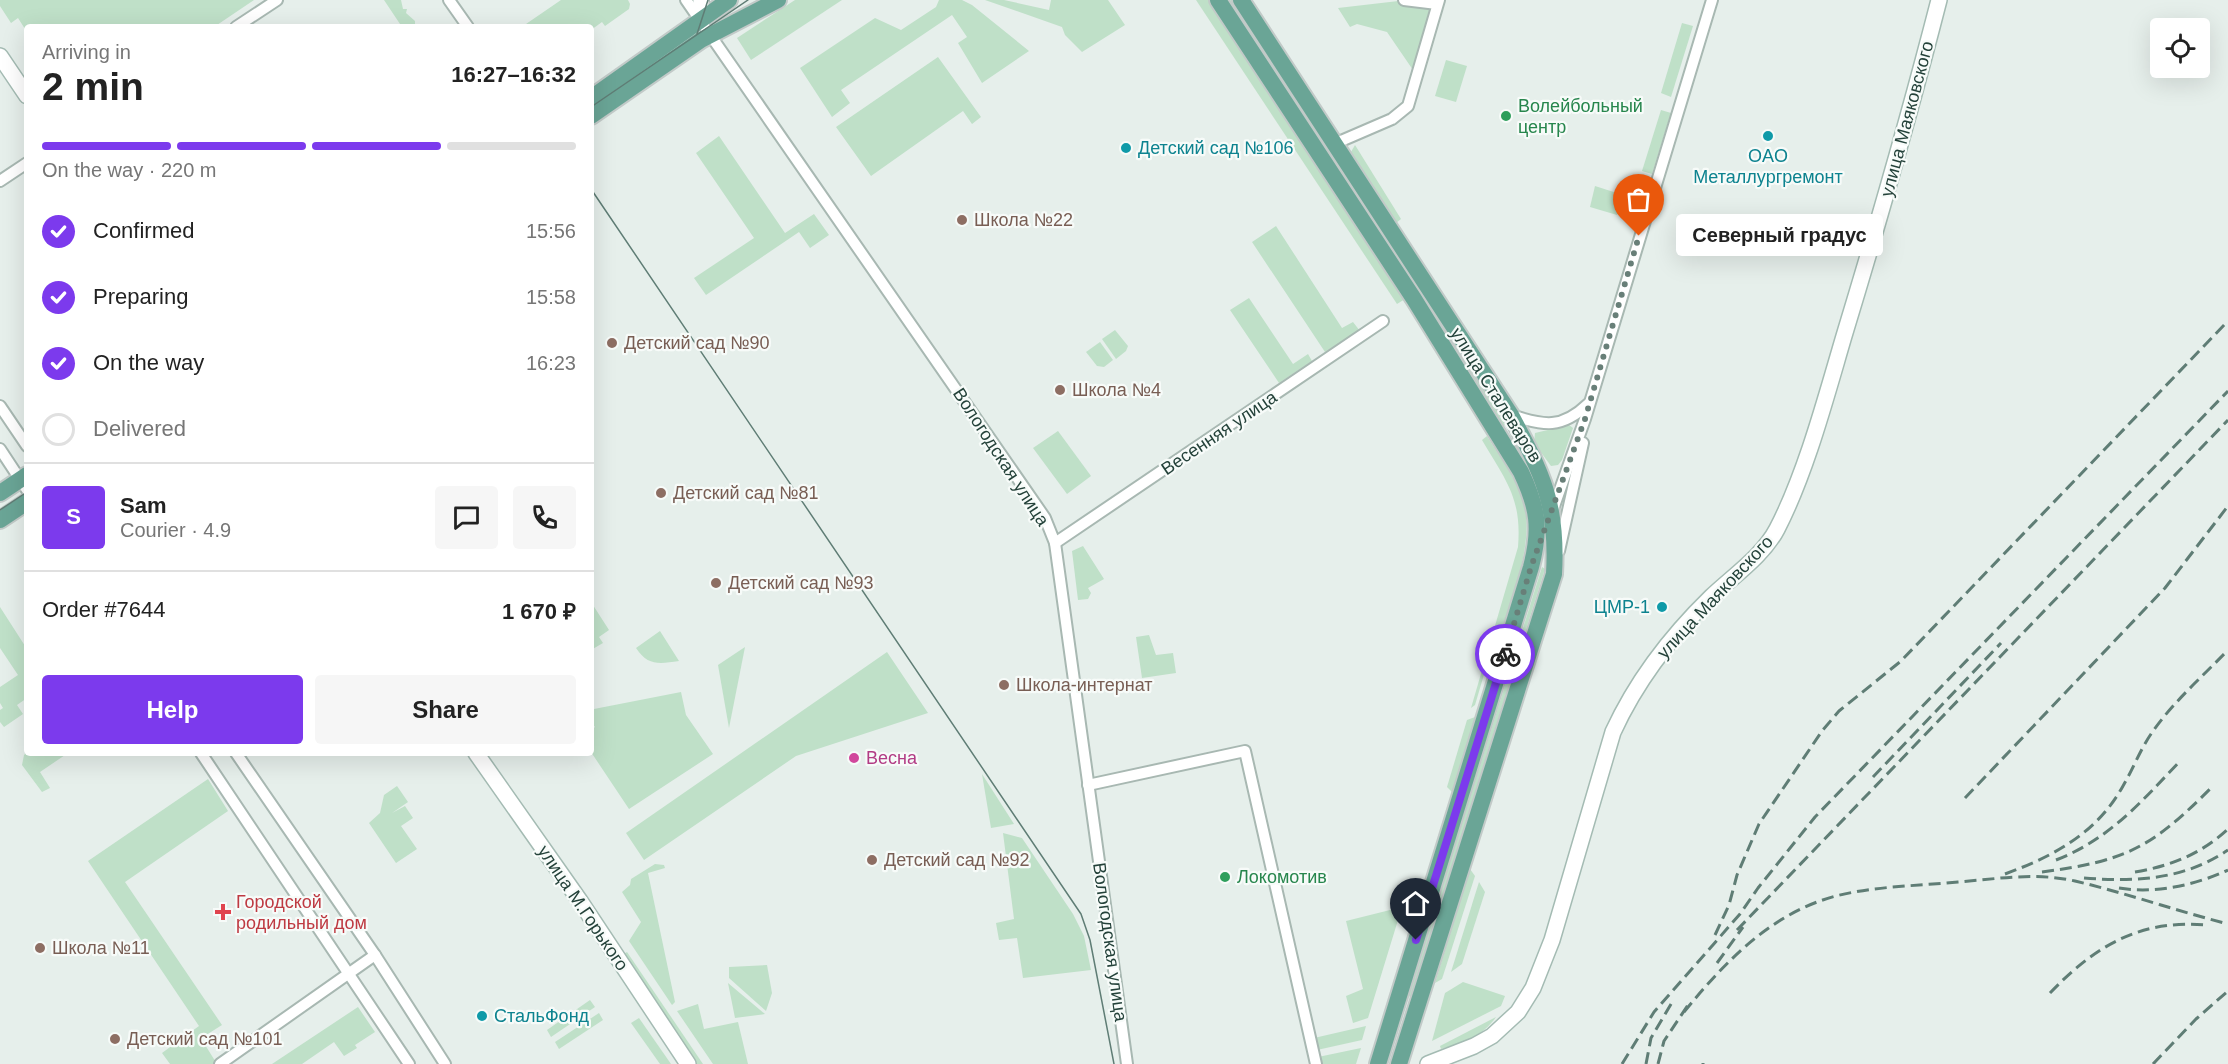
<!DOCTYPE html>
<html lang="en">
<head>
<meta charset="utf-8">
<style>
	:root { --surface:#fff; --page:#f6f6f6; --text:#222; --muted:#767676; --line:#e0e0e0; --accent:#7c3aed }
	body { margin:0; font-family:Arial,sans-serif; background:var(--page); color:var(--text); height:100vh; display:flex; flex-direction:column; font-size:22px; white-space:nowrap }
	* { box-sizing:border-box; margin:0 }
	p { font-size:20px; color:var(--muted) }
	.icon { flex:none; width:33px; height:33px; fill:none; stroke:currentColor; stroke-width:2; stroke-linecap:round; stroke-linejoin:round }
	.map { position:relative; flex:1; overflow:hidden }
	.panel { position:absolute; left:24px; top:24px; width:570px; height:732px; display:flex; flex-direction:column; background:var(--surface); border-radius:6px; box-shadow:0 6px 24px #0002 }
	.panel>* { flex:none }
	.buttons { position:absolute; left:2150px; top:18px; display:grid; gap:12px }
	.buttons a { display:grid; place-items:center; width:60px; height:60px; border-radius:6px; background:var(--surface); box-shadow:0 6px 24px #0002; font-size:30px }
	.pin { position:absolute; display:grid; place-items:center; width:51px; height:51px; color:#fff; margin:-62px -26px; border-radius:50% 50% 50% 0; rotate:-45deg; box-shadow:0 0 6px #0007 }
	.pin .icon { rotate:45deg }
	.courier { position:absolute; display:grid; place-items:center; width:60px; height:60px; margin:-30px; border:4px solid #7c3aed; border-radius:50%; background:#fff; color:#222; box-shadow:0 2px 8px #0007 }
	.bubble { position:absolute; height:42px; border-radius:6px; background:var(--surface); box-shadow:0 6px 24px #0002; font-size:20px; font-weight:600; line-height:42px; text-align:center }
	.headline em { font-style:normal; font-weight:600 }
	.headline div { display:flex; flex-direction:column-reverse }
	.headline { display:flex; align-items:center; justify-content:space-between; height:102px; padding:0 18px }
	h1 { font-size:39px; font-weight:600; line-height:45px }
	.bar { display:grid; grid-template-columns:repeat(4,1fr); gap:9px 6px; align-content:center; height:72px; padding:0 18px }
	.bar i { height:8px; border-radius:4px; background:var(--line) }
	.bar .current { background:var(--accent) }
	.bar p { grid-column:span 4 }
	.line { display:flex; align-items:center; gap:15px; padding:0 18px; border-top:2px solid var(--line) }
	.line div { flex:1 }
	.round { display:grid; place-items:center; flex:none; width:63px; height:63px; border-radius:6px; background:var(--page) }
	ol { padding:0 18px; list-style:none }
	li { display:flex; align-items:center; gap:18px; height:66px }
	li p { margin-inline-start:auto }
	li .icon { padding:6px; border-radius:50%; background:var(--accent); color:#fff; stroke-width:4 }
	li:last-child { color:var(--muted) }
	li i { width:33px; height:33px; border:3px solid var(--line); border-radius:50% }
	.action { display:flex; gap:12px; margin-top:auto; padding:12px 18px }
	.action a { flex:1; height:69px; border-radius:6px; background:var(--accent); color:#fff; font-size:24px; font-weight:600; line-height:69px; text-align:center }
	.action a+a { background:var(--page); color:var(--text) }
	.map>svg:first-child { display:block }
</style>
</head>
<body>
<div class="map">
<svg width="2228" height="1064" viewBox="0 0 2228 1064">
	<rect width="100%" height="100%" fill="#e6efeb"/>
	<g fill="#bfe0c8">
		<polygon points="0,0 254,0 214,27 27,27 27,32 18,18 11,23 0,6"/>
		<polygon points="384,0 401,0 403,9 407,9 406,13 415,21 415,26 402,27"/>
		<polygon points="561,0 628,0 630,4 629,9 605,26 602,22 591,30 591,27 525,27 526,24"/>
		<polygon points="795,0 842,0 751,60 737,38"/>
		<polygon points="939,0 962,0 972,5 1029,51 982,83 958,43 967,37 952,15 841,90 850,103 832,117 800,68 875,18 901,30 936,7"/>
		<polygon points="985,0 1004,0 1049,10 1051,0 1108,0 1125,25 1082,52 1065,35 1062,27"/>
		<polygon points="1196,0 1209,0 1405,299 1397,304"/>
		<polygon points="1226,0 1235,0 1421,287 1416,291"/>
		<polygon points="1407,0 1432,0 1413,70 1387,32 1357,24 1350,27 1338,8"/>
		<polygon points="1682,23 1693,26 1671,97 1661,93"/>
		<polygon points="938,57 981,117 972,124 963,111 871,176 836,127"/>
		<polygon points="1446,60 1467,66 1456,102 1435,96"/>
		<polygon points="1661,110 1671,113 1652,174 1642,171"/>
		<polygon points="719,136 785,233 814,214 829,235 810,248 799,232 706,295 694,278 754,238 696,153"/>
		<polygon points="1355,145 1401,219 1396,223 1351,152"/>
		<polygon points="1595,186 1623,195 1617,215 1590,207"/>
		<polygon points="1276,226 1342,328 1353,322 1360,331 1325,352 1252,242"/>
		<polygon points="1426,295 1507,423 1503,427 1420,299"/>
		<polygon points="1249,298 1293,364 1308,354 1312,361 1279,383 1230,310"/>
		<polygon points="1115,330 1128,346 1126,351 1116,359 1102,339"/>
		<polygon points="1100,342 1113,360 1104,367 1097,366 1086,352"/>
		<polygon points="1569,425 1573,428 1562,460 1558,465 1551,466 1534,443 1535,433"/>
		<polygon points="1058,431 1091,476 1067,494 1033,448"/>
		<path d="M1487 436C1500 457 1516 478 1523 501 1537 545 1506 613 1492 657L1488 661 1475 705 1471 708 1518 547C1522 498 1506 481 1482 440Z"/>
		<polygon points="1083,546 1104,579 1088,588 1091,593 1088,599 1078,600 1072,551"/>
		<polygon points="1542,567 1545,569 1411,997 1408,996"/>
		<polygon points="591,602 609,630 599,637 603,643 591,650"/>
		<polygon points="0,607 27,649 27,698 17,705 23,714 4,727 0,722 0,710 3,708 0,703 0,687 18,675 0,648"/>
		<path d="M660 631 679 661C659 664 648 666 636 648Z"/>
		<polygon points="1149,635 1156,655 1173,653 1176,673 1142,678 1136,637"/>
		<polygon points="745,647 729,728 718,665"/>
		<polygon points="887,652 928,713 796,756 644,860 626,833"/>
		<polygon points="681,692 686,715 713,754 629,809 591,752 591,730 595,727 591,722 591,696 594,709"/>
		<polygon points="1475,717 1452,792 1447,787 1467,720"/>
		<polygon points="27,752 68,753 40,772 50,788 42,792 22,765 24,755"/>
		<polygon points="982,774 1014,824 991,828"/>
		<polygon points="208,779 228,811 125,882 222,1025 203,1037 202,1040 217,1064 170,1064 162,1053 199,1026 88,861"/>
		<polygon points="397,786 408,802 392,813 405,806 413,818 401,826 417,849 396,863 369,823 380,813 384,795"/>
		<polygon points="1003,833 1022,838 1073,914 1084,936 1091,970 1023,978 1017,938 999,940 996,923 1014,919"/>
		<polygon points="655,864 664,865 665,868 648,873 675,1002 672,1005 629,941 641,922 622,892 630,885 631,879"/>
		<polygon points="1470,869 1475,876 1442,979 1435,983"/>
		<polygon points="1479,882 1485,892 1462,964 1451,972"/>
		<polygon points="1402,907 1368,1018 1353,1023 1346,996 1363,989 1346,921"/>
		<polygon points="627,952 703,1064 695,1064 624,954"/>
		<polygon points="767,965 772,993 766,1011 729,978 729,967"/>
		<polygon points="1463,982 1505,996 1501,1006 1432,1041 1445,993"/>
		<polygon points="728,983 765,1014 735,1018"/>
		<polygon points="590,1000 595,1007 551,1037 547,1030"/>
		<polygon points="698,1004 704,1029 738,1022 748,1064 713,1064 677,1011"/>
		<polygon points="358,1007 375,1032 355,1045 357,1048 344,1056 334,1042 302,1064 272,1064"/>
		<polygon points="599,1013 603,1020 559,1049 555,1042"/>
		<path d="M1496 1017C1483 1036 1462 1043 1441 1049L1440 1046Z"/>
		<polygon points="639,1018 671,1064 660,1064 631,1023"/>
		<polygon points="1366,1026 1362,1040 1317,1050 1314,1038"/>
		<polygon points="1361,1048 1356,1064 1320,1064 1318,1057"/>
	</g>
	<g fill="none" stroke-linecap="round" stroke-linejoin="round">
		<defs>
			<g id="street">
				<polyline points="449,0 468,27"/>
				<polyline points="686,0 1045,518 1055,543 1127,1064"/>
				<polyline points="1404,0 1437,4"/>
				<polyline points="236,27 277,0"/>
				<polyline points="1334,144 1392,119 1408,106 1439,0"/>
				<polyline points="0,181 27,163"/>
				<polyline points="0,406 27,446"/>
				<path d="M1511 415C1544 426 1562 429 1588 404"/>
				<polyline points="0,449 27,490"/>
				<polyline points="1552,512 1585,419 1712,0"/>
				<polyline points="1055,543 1383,321"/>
				<polyline points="1559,551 1583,443"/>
				<polyline points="201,753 409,1064"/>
				<polyline points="236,753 375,955 445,1064"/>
				<polyline points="1088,785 1245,751 1316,1064"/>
				<polyline points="220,1064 375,955"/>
			</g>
			<g id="secondary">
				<polyline points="700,21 701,0"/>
				<polyline points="0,56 27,96"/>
				<polyline points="476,753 580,901 688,1064"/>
				<path d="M1428 1064 1474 1046 1492 1036 1518 1012 1533 988 1552 940 1613 732C1636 682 1671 636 1711 597 1733 576 1763 556 1777 529 1806 473 1826 397 1844 336 1878 224 1910 113 1939 0"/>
			</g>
			<g id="primary">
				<path d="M1218 0 1414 299 1521 472C1538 508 1541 529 1531 567L1378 1064"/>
				<path d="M1241 0 1511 415C1543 475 1558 505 1554 574L1399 1064"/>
				<polyline points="591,98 729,0"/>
				<polyline points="591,116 701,40 778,0"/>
				<polyline points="0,493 27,475"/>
				<polyline points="0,520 27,502"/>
			</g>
		</defs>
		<use href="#street" stroke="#a8b8b2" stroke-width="14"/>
		<use href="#secondary" stroke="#a4bbb3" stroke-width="18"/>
		<use href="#primary" stroke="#c2cac8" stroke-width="20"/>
		<use href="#street" stroke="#fff" stroke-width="10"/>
		<use href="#secondary" stroke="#fff" stroke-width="15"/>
		<use href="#primary" stroke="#6aa596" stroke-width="16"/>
		<g stroke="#5f7d75" stroke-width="1.5">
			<polyline points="697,34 708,0"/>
			<polyline points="591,107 748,0"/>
			<polyline points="591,189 1081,914 1090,940 1114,1064"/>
			<polyline points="0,510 27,492"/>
		</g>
		<g stroke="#5f7d75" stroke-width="3" stroke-dasharray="12 6" stroke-linecap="butt">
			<polyline points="1873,777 2001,643"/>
			<polyline points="1965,798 2165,588 2228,506"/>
			<path d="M2056 860C2110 839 2142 801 2181 760"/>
			<path d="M2042 872C2126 861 2151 848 2211 788"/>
			<path d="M2135 872C2171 866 2201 854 2228 829"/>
			<path d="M2005 874C2054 856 2097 833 2123 786 2133 769 2140 750 2151 734 2172 703 2202 677 2228 650"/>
			<path d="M2084 878C2135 882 2184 880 2228 850"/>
			<path d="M2119 888C2155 894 2196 885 2228 870"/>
			<polyline points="1737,930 2228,420"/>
			<polyline points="1715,935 1729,905 1737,875 1759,824 1822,731 1839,711 1901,661 2228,321"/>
			<polyline points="1717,963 1743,927"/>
			<path d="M2050 993C2095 946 2140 919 2207 925"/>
			<path d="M1684 1012C1725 962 1771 913 1836 896 1875 886 1917 886 1958 882 1997 879 2035 872 2075 881 2126 893 2177 911 2228 924"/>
			<polyline points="1703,1063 1703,1064"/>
			<polyline points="1622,1064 1654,1012 1740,914 1758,888 1815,817 2228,391"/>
			<polyline points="1646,1064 1651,1038 1674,999"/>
			<polyline points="1658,1064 1664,1041 1688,1005"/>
			<polyline points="2153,1064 2196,1019 2228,991"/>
		</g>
	</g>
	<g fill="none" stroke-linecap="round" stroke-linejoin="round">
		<polyline stroke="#687f78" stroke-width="6" stroke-dasharray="0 10.8" points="1505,654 1531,567 1585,419 1639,236"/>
		<polyline stroke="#7c3aed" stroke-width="8" points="1416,940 1505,654"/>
	</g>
	<g fill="#2e9e5b" stroke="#f7fbf9" stroke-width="2">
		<circle cx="1506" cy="116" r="6"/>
		<circle cx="1225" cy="877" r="6"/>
	</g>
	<g fill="#0f9aa8" stroke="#f7fbf9" stroke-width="2">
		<circle cx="1768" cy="136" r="6"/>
		<circle cx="1126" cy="148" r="6"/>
		<circle cx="1662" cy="607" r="6"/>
		<circle cx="482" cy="1016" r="6"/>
	</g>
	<g fill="#8d6e63" stroke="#f7fbf9" stroke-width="2">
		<circle cx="962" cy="220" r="6"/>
		<circle cx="612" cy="343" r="6"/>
		<circle cx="1060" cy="390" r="6"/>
		<circle cx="661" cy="493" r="6"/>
		<circle cx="716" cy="583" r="6"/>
		<circle cx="1004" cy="685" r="6"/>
		<circle cx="872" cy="860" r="6"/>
		<circle cx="40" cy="948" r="6"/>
		<circle cx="115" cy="1039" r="6"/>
	</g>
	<circle fill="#d1479c" stroke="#f7fbf9" stroke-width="2" cx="854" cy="758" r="6"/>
	<path fill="#e0444e" stroke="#f7fbf9" stroke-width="2" d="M220 903h6v6h6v6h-6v6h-6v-6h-6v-6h6z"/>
	<g text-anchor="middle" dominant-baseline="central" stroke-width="4.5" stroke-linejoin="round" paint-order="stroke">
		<g font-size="18" fill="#27864d" stroke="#f7fbf9" text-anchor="start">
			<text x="1518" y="106">Волейбольный<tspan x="1518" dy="21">центр</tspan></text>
			<text x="1237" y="877">Локомотив</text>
		</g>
		<g font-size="18" fill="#24423a" stroke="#f7fbf9">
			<text transform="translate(1907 119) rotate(-75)">улица Маяковского</text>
			<text transform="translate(1496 395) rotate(58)">улица Сталеваров</text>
			<text transform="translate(1219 433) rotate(-34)">Весенняя улица</text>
			<text transform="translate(1001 457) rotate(57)">Вологодская улица</text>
			<text transform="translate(1715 597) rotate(-47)">улица Маяковского</text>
			<text transform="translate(583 908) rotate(56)">улица М.Горького</text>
			<text transform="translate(1110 942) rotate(82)">Вологодская улица</text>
		</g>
		<g font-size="18" fill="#0d838f" stroke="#f7fbf9" text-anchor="start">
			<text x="1138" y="148">Детский сад №106</text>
			<text x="1768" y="156" text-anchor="middle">OAO<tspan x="1768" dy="21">Металлургремонт</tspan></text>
			<text x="1650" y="607" text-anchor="end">ЦМР-1</text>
			<text x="494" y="1016">СтальФонд</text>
		</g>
		<g font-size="18" fill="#785e54" stroke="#f7fbf9" text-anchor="start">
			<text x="974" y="220">Школа №22</text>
			<text x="624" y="343">Детский сад №90</text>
			<text x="1072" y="390">Школа №4</text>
			<text x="673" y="493">Детский сад №81</text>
			<text x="728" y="583">Детский сад №93</text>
			<text x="1016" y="685">Школа-интернат</text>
			<text x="884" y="860">Детский сад №92</text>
			<text x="52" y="948">Школа №11</text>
			<text x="127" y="1039">Детский сад №101</text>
		</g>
		<g font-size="18" fill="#b23c85" stroke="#f7fbf9" text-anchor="start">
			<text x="866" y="758">Весна</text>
		</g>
		<g font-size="18" fill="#be3a42" stroke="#f7fbf9" text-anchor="start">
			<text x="236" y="902">Городской<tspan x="236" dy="21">родильный дом</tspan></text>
		</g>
	</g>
</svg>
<div class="buttons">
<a><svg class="icon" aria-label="locate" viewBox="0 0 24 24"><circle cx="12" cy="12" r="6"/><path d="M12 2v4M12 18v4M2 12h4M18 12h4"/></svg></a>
</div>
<div class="pin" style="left:1639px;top:236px;background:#ea580c"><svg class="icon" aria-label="bag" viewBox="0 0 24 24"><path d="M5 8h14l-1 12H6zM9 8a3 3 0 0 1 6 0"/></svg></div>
<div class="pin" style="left:1416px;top:940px;background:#1f2937"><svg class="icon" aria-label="home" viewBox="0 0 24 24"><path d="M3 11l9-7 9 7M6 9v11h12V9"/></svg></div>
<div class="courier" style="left:1505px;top:654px"><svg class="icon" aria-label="bike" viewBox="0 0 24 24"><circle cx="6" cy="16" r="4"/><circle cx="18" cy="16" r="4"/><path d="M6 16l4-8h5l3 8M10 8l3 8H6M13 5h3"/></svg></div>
<div class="bubble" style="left:1676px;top:214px;width:207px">Северный градус</div>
<section class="panel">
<div class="headline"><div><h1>2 min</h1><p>Arriving in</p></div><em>16:27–16:32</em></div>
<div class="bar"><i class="current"></i><i class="current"></i><i class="current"></i><i></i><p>On the way · 220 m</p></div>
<ol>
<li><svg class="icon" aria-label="check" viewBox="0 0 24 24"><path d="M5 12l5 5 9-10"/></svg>Confirmed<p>15:56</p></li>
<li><svg class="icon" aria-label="check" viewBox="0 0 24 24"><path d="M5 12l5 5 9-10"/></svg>Preparing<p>15:58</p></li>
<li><svg class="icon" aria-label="check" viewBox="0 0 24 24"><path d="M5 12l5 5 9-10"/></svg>On the way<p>16:23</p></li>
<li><i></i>Delivered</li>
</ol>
<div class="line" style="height:108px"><b class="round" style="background:var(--accent);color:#fff">S</b><div><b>Sam</b><p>Courier · 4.9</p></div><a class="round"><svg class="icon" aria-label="chat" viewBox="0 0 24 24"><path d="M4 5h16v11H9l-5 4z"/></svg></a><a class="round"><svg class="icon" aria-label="phone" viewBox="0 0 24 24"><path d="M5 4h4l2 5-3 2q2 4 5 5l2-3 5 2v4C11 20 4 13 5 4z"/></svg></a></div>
<div class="line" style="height:78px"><div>Order #7644</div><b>1 670 ₽</b></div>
<div class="action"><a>Help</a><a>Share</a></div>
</section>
</div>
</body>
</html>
